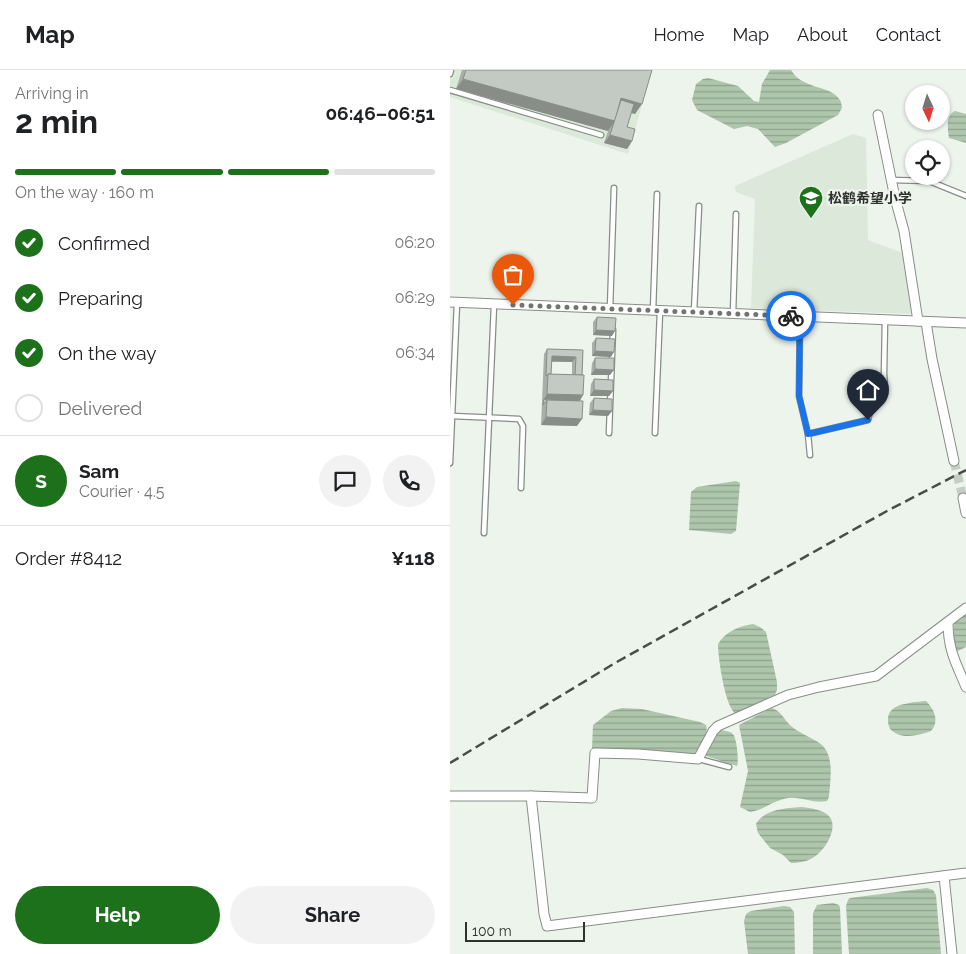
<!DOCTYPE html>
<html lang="en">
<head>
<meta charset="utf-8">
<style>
	:root { --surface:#fff; --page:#f2f2f2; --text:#202124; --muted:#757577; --line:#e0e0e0; --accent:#1d711b }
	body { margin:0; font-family:Raleway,"Noto Sans SC",sans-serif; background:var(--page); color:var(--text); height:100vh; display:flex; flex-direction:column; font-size:19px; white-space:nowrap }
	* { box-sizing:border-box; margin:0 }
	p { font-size:16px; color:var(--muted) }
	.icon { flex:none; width:28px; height:28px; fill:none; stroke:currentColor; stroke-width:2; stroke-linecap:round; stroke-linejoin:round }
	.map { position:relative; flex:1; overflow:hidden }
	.sheet { display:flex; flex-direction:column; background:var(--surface); width:450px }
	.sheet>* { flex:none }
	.needle { width:32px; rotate:176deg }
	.fabs { position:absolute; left:455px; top:15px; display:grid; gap:10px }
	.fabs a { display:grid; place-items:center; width:45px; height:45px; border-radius:50%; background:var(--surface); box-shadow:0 1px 4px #0004; font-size:25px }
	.scale { position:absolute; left:15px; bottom:12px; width:120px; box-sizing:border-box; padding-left:5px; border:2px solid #2f312e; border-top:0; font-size:14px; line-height:18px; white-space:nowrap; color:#2f312e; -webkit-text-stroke:4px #ecf4ec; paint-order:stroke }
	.pin { position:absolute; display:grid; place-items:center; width:42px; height:42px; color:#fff; margin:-51px -21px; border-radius:50% 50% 50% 0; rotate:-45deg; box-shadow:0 0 5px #0007 }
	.pin .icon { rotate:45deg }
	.courier { position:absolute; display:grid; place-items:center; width:50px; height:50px; margin:-25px; border:4px solid #1a73e8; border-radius:50%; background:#fff; color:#222; box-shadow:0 1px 6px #0007 }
	.summary em { font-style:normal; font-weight:700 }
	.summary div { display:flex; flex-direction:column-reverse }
	.summary { display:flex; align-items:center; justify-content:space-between; height:85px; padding:0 15px }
	h1 { font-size:32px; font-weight:700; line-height:38px }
	.bar { display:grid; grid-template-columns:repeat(4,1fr); gap:8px 5px; align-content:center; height:60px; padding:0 15px }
	.bar i { height:6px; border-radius:4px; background:var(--line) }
	.bar .current { background:var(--accent) }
	.bar p { grid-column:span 4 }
	.line { display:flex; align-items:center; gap:12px; padding:0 15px; border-top:1px solid var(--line) }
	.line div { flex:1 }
	.round { display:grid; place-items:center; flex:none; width:52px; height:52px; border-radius:26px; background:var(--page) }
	ol { padding:0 15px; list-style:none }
	li { display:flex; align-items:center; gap:15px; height:55px }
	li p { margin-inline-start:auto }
	li .icon { padding:5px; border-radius:50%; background:var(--accent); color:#fff; stroke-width:4 }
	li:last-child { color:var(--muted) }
	li i { width:28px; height:28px; border:2px solid var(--line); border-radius:50% }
	.action { display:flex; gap:10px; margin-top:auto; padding:10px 15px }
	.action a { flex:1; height:58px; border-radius:30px; background:var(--accent); color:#fff; font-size:20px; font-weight:700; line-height:58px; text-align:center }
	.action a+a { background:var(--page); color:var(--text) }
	header { display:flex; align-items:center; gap:30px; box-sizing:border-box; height:70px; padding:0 25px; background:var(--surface); border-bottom:1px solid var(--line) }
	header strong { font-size:24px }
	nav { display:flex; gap:28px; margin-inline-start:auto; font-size:18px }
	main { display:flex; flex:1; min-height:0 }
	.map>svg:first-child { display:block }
</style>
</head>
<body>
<header>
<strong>Map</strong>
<nav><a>Home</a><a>Map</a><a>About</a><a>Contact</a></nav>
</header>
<main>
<section class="sheet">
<div class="summary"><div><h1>2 min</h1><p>Arriving in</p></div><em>06:46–06:51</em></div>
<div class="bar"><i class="current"></i><i class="current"></i><i class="current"></i><i></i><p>On the way · 160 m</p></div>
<ol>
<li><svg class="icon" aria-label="check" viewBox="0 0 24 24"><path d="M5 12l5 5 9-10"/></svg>Confirmed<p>06:20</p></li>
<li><svg class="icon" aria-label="check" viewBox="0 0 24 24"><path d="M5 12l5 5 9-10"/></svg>Preparing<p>06:29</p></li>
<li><svg class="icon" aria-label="check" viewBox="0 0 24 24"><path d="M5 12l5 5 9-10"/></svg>On the way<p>06:34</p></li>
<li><i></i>Delivered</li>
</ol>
<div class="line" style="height:90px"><b class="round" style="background:var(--accent);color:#fff">S</b><div><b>Sam</b><p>Courier · 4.5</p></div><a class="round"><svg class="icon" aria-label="chat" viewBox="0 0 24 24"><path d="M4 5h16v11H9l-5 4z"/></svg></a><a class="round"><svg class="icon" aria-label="phone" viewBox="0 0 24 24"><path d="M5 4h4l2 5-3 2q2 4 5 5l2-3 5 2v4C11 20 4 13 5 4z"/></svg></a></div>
<div class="line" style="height:65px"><div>Order #8412</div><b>¥118</b></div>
<div class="action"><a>Help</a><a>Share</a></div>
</section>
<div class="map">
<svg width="516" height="884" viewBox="0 0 516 884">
	<defs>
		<pattern id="water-rules" width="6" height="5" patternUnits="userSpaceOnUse" patternTransform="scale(1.25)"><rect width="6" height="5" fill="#aec6ac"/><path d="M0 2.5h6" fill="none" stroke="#8ea18c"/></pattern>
	</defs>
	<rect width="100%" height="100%" fill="#ecf4ec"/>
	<g fill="#dce8da">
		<polygon points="0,0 202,0 178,84 0,27"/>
		<polygon points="403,64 416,68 418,170 455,184 464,244 301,238 305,129 286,122 285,116"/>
	</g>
	<g fill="url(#water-rules)">
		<path d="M320 0H341C353 21 383 14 391 32L392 38 388 45 336 73 325 77 308 59 297 56 284 59 247 40 242 30 246 14 253 9 258 8 288 16 304 31 309 32 312 14Z"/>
		<path d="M505 41 516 44V73L499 68C498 58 495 46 505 41Z"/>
		<polygon points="286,411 290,413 286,461 281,464 239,460 241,422 247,417"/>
		<polygon points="516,543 516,577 508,581 504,581 504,555 505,552"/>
		<path d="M303 554 310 557 316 562 327 612V620L324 627 286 644C275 638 268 588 268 574 275 562 289 556 303 554Z"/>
		<path d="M476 631C484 639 490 651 481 661 467 666 451 670 440 659 430 633 459 633 476 631Z"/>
		<path d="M172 638 192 639 250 652 256 655C259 664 251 679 244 684L142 678 143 655 161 641Z"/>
		<path d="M321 638C331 640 334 650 341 656 349 663 360 667 368 672 386 683 380 710 379 727L377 731C364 734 351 726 338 728 324 730 314 740 300 742L290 737 298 701 289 655Z"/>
		<path d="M271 660C275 661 280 661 283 664 287 669 289 692 287 696L253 685 266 662Z"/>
		<path d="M352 737C360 738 377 740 381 749 387 761 374 781 364 787 359 791 351 792 345 793H341L333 785 320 778 308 763 306 754C314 739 337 738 352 737Z"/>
		<polygon points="477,818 483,820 486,825 491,884 399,884 396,836 398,830 400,828"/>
		<polygon points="383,833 389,835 390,838 392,884 363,884 363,843 367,835"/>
		<polygon points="334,836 340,837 344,842 345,884 298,884 294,851 296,844 301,841"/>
	</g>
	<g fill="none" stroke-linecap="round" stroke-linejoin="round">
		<polyline stroke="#c6cdc6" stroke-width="9" stroke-dasharray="9 4.5" stroke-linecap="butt" points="504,391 513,428"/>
		<defs>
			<g id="service">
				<polyline points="0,4 1,0"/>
				<polyline points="0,20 151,65"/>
				<polyline points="441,110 479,111 516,126"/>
				<polyline points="160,239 164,118"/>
				<polyline points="203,241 207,124"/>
				<polyline points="244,242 249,136"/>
				<polyline points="283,244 286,144"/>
				<polyline points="350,247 349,326 358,364 360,385"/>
				<polyline points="2,346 69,349 73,356 71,418"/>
				<polyline points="159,363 163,260"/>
				<polyline points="205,363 210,241"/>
				<polyline points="358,364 418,350 423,329 435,318 434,304 435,250"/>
				<polyline points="0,393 7,233"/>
				<polyline points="34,463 44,235"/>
				<polyline points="249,689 279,697"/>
			</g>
			<g id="minor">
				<polyline points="428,45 445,128 454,161 468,251"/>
				<polyline points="0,232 516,253"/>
				<polyline points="476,252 482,289 504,391"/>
				<polyline points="513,428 516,443"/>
				<path d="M498 552C498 580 506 593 516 617"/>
				<polyline points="0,726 81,726 94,844 97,856 516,803"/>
				<polyline points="81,726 142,728 145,683 188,684 248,689 263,661 268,656 338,625 369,617 426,606 516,538"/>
				<polyline points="494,806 502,884"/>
			</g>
		</defs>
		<use href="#service" stroke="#878e87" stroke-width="7"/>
		<use href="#minor" stroke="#878e87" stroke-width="11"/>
		<use href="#service" stroke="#fff" stroke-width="4.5"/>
		<use href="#minor" stroke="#fff" stroke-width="9"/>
		<polyline stroke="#494c48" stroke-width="2.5" stroke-dasharray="10 5" stroke-linecap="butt" points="0,693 165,593 437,441 516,400"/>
	</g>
	<g fill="#a8aea8" fill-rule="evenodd">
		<polygon points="12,0 202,0 185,44 181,43 177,57 182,71 177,79 154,73 158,61 6,19"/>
		<polygon points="147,247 162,266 143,265 143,252"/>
		<polygon points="146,268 161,287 142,286 142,273"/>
		<path d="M97 279 133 280 132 305 133 325 130 331 127 356 91 355 94 284ZM102 292H122V305L101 304Z"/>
		<polygon points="145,288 160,305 141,305 142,293"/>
		<polygon points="144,309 163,321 159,326 140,326 141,314"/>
		<polygon points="144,328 162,341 158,346 139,345 140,333"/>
	</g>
	<g fill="#888d88">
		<polygon points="13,9 165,51 158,61 6,19"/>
		<polygon points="171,28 192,34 185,44 167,39"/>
		<polygon points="160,65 182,71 177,79 154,73"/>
		<polygon points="146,260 165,261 162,266 143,265"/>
		<polygon points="145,281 164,282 161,287 142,286"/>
		<polygon points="102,286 126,287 122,292 98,291"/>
		<polygon points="145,299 164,300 160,305 141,305"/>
		<polygon points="144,320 163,321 159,326 140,326"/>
		<polygon points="97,324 133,325 128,333 94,329"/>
		<polygon points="143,340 162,341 158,346 139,345"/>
		<polygon points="96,347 132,349 127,356 91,355"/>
	</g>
	<g fill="#c3cac3" stroke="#888d88">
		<polygon points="16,0 202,0 192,34 171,28 165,51 13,9"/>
		<polygon points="171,30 184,34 177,57 185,59 182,71 160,65"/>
		<polygon points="147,247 166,248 165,261 146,260"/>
		<polygon points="146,268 165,269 164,282 145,281"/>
		<polygon points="97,279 133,280 132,305 125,305 126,287 102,286 101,304 98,304 96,306"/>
		<polygon points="145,288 164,288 164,300 145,299"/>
		<polygon points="98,304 134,305 133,325 97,324"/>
		<polygon points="144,309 163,310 163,321 144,320"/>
		<polygon points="144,328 162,329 162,341 143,340"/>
		<polygon points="94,329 97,330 93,335"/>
		<polygon points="97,330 133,331 132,349 96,347"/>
	</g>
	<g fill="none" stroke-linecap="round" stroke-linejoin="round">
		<polyline stroke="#717570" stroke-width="5" stroke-dasharray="0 9" points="63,235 341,246"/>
		<polyline stroke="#1a73e8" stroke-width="6" points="341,246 350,247 349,326 358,364 418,350"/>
	</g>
	<defs>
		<symbol id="school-pin" viewBox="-11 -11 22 30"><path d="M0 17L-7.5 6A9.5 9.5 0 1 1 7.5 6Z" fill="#1d711b" stroke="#ecf4ec"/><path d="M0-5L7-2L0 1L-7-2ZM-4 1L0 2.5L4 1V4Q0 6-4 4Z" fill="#fff"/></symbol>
	</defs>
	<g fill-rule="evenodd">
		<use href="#school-pin" x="347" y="114" width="28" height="38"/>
	</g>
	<g text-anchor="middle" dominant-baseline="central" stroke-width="4.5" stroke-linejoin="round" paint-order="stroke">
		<g font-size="14" font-weight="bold" fill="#2f312e" stroke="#ecf4ec" text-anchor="start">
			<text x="378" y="128">松鹤希望小学</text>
		</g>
	</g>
</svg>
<div class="fabs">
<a><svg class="needle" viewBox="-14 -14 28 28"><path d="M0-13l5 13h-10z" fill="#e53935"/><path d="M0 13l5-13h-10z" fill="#757577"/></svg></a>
<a><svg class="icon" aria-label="locate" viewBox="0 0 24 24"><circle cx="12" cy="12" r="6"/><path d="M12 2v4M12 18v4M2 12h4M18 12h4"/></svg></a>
</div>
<div class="scale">100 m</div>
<div class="pin" style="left:63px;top:235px;background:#ea580c"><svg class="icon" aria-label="bag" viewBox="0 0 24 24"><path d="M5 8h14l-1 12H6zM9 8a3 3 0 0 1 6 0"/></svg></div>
<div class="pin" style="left:418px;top:350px;background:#1f2937"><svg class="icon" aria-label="home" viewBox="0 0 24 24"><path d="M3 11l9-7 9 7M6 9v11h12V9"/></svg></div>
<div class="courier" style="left:341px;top:246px"><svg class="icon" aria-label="bike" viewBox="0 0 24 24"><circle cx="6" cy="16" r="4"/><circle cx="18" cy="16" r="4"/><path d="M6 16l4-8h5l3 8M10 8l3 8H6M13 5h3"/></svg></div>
</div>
</main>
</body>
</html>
